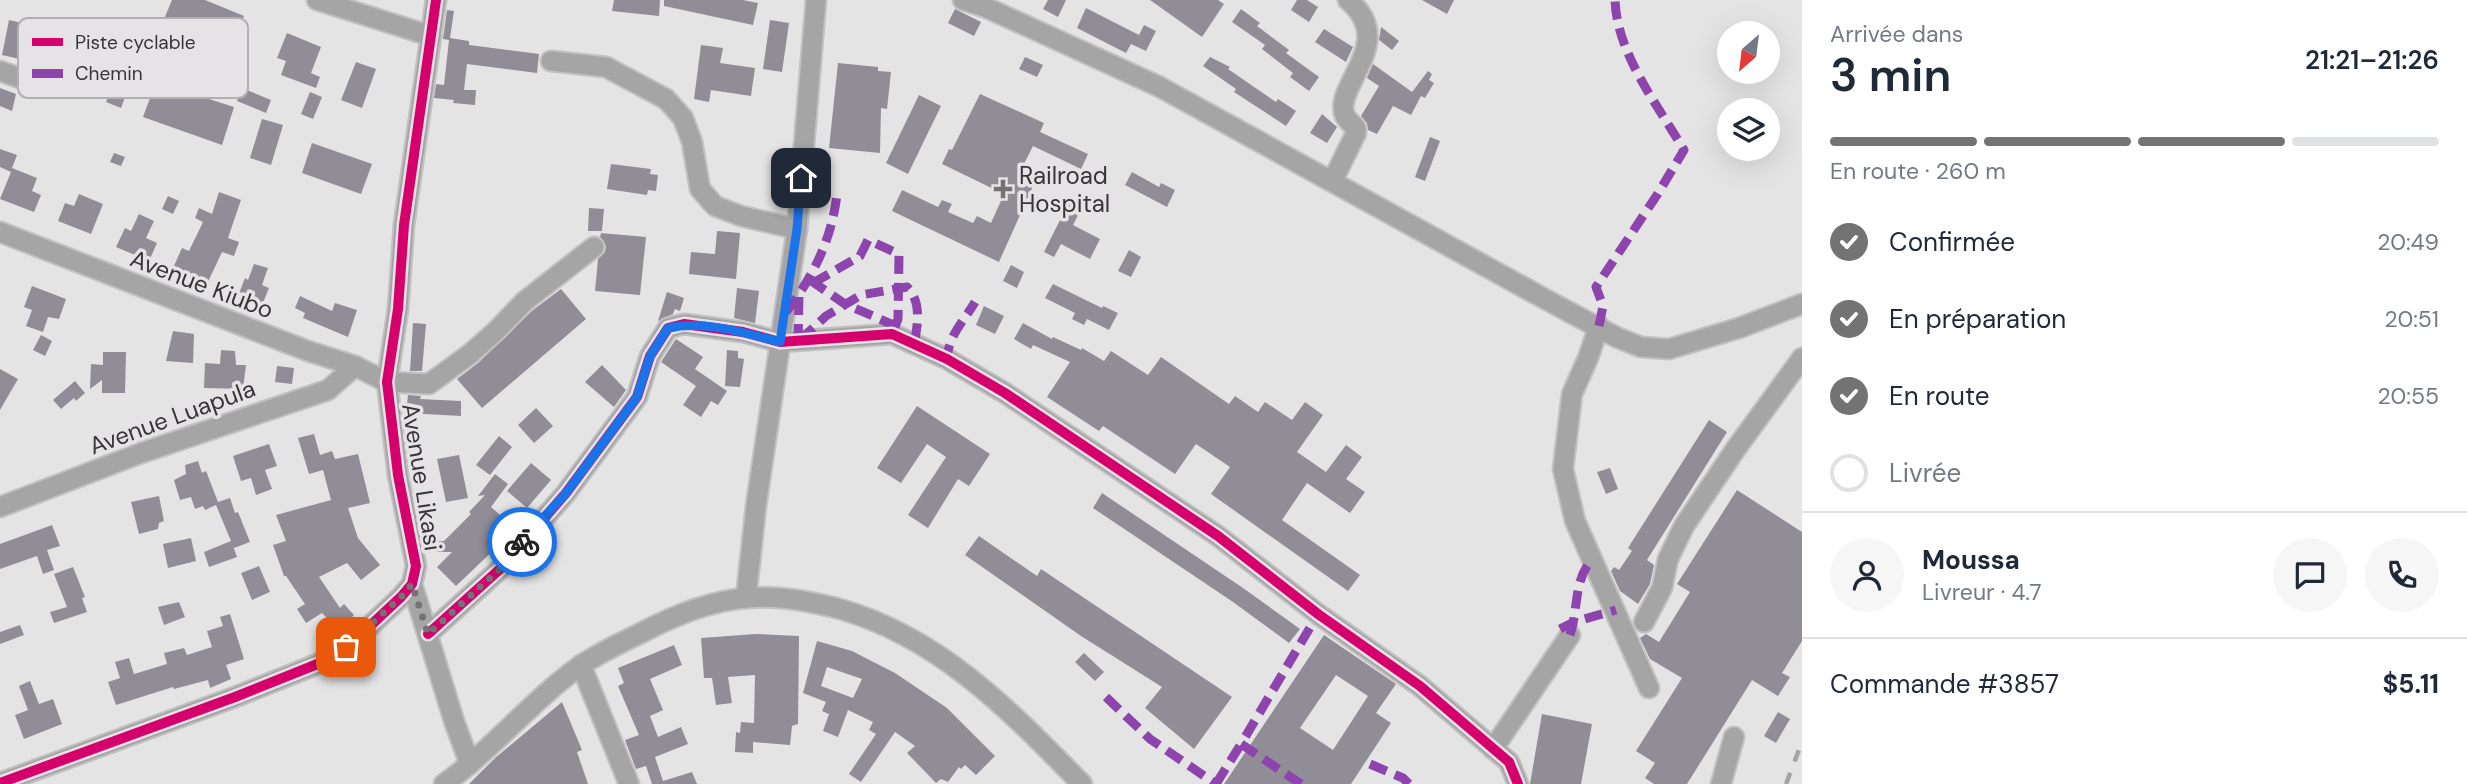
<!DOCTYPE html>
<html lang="fr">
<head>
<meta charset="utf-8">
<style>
	:root { --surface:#fff; --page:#f6f6f7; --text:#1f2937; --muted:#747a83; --line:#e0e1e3; --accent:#747374 }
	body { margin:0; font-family:"DM Sans",sans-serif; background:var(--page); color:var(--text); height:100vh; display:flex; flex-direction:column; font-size:26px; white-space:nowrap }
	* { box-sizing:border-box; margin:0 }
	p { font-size:23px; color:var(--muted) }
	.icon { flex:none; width:38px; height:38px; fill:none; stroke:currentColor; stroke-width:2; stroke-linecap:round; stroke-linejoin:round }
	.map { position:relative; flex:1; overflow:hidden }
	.side { display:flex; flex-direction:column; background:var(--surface); width:665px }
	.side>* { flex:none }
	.needle { width:46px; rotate:208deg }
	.fabs { position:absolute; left:1717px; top:21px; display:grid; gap:14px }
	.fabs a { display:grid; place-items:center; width:63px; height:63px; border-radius:50%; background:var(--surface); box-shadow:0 7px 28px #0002; font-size:35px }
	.pin { position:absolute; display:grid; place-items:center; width:60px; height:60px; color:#fff; margin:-30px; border-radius:14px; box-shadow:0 4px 10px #0006 }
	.courier { position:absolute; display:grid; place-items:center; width:70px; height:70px; margin:-35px; border:5px solid #1a73e8; border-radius:50%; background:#fff; color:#222; box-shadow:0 2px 9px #0007 }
	.head em { font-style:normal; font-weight:600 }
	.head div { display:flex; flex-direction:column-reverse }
	.head { display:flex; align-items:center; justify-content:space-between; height:119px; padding:0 28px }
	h1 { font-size:46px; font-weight:600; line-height:52px }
	.bar { display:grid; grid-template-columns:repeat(4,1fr); gap:10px 7px; align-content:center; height:84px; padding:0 28px }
	.bar i { height:9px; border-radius:5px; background:var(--line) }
	.bar .current { background:var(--accent) }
	.bar p { grid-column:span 4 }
	.line { display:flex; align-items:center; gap:18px; padding:0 28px; border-top:2px solid var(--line) }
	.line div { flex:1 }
	.round { display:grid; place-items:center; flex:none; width:74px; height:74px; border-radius:37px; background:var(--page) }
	ol { padding:0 28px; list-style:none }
	li { display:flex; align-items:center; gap:21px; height:77px }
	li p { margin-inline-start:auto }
	li .icon { padding:7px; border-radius:50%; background:var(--accent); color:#fff; stroke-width:4 }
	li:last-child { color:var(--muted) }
	li i { width:38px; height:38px; border:4px solid var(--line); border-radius:50% }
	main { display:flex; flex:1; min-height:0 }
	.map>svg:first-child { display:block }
</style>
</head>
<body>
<main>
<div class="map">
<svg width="1802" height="784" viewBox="0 0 1802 784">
	<rect width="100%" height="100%" fill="#e5e4e5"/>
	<g fill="#918d97" fill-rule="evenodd">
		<polygon points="172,0 205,0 244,16 235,39 225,35 219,50 188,37 180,59 151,49 147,58 132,54 146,19 162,24"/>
		<polygon points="614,0 660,0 659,16 612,11"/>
		<polygon points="664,0 743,0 758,3 753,25 664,6"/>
		<polygon points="1048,0 1066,0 1058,17 1043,9"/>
		<polygon points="1150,0 1218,0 1224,4 1202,37"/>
		<polygon points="1297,0 1307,0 1318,7 1309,22 1291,10"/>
		<polygon points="1422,0 1454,0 1447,14"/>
		<polygon points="1086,8 1139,35 1144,25 1156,31 1146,51 1131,44 1126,53 1077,28"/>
		<polygon points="955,9 981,22 974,36 948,23"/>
		<polygon points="1241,9 1260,23 1257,26 1289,50 1286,53 1319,77 1309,91 1290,77 1293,73 1262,49 1265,45 1232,22"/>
		<polygon points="447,10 454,11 450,38 469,41 469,45 539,54 537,73 467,64 464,90 476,90 475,105 453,103 454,100 434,98 436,84 444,85 449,40 443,39"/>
		<polygon points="9,20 31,25 24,60 2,55"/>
		<polygon points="770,20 789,23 782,72 763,69"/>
		<polygon points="1381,27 1399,41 1392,50 1379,40"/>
		<polygon points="1324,29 1353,47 1346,62 1315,42"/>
		<polygon points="287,33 321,47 311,73 320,77 316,88 281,75 286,61 277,58"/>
		<polygon points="701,45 723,48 720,63 755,68 751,96 711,90 709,102 694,99"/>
		<polygon points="1025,57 1043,65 1037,77 1019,69"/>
		<polygon points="1210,57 1230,67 1228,69 1276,102 1278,99 1296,111 1286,126 1234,92 1236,89 1203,66"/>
		<polygon points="356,62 376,69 362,108 341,100"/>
		<polygon points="838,63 878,67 878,71 891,72 887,109 881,108 880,153 829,148"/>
		<polygon points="1373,64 1412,92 1428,71 1432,74 1429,80 1434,83 1425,98 1421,96 1411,115 1393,106 1377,134 1368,130 1367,123 1361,116 1379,86 1367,78"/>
		<polygon points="115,79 130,84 121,108 106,102"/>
		<polygon points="156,82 234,107 222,145 143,117"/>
		<polygon points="0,88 16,94 12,111 0,106"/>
		<polygon points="242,88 271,100 266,113 237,101"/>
		<polygon points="310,92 322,97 313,119 301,114"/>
		<polygon points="980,94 1044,123 1040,132 1088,154 1081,169 1033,146 1017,178 1033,186 999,262 892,211 902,190 938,207 942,200 952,204 948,212 973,223 977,216 991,223 1004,194 942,164 949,149 952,150"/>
		<polygon points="919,95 941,106 908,174 886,163"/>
		<polygon points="1322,114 1337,127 1327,143 1310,133"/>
		<polygon points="262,119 283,125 271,165 250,158"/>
		<polygon points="1430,137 1440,141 1425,181 1415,177"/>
		<polygon points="312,143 372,164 361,194 302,173"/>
		<polygon points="0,149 17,155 12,168 37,178 32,191 41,195 34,212 0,199 11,172 0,167"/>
		<polygon points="114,153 125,157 121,166 110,162"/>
		<polygon points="611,164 651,169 650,174 658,175 656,191 648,190 647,195 607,189"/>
		<polygon points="1132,172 1159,187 1161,183 1175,190 1167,207 1125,185"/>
		<polygon points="219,192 241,200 228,238 239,242 234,256 222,252 207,284 173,268 182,248 189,251 203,222 195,218 199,208 212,214"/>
		<polygon points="79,194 103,204 91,234 58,221 65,203 74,206"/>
		<polygon points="168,196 179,201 173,214 162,209"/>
		<polygon points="1071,198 1084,204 1073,225 1100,239 1090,259 1061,244 1054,257 1044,252"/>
		<polygon points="589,208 604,209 602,231 588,231"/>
		<polygon points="139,214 154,221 146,238 157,243 149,261 116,247 125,228 131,231"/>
		<polygon points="717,231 740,233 736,279 689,274 691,252 715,254"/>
		<polygon points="601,233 646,237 640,295 595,291 598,259 605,252 606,246 600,237"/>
		<polygon points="1129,250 1141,257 1131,277 1118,271"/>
		<polygon points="254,264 268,268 262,285 269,288 262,305 238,296 245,278 248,280"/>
		<polygon points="1011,265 1024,272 1017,288 1003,281"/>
		<polygon points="1053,284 1102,308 1103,306 1118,313 1109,330 1087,319 1084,325 1072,319 1075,313 1045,298"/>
		<polygon points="32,286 66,299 59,319 48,317 43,332 26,326 32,310 24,307"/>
		<polygon points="737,288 759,291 755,323 734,318"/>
		<polygon points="561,289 586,319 482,408 457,379 478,363 533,310"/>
		<polygon points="667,292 684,298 680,311 675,309 673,314 658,321"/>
		<polygon points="300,296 332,311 335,303 357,310 348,337 303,318 305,313 295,308"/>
		<polygon points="984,306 1004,316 995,334 976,325"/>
		<polygon points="413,323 426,324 422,371 410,371"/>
		<polygon points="1023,323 1052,339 1053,337 1081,350 1082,348 1104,361 1111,351 1148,375 1161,357 1229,404 1235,396 1258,412 1265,402 1292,420 1305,402 1323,415 1297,452 1326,472 1346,445 1362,457 1346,479 1365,492 1350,513 1307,483 1282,520 1360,575 1348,591 1211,494 1230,467 1196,444 1175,474 1103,426 1099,431 1047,397 1070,362 1033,345 1031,349 1014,339"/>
		<polygon points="173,331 194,334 193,363 166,361"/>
		<polygon points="41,335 52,341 45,356 33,350"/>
		<polygon points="676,339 703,357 695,369 727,391 718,405 711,401 701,417 683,405 696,386 661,362"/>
		<polygon points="221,350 235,351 236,365 246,365 243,389 204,388 205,363 220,364"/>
		<polygon points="727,350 738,351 738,358 744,359 740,387 725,386"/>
		<polygon points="103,352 126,352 125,393 102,393 102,380 90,389 91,364 103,365"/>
		<polygon points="602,365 626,390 614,407 585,382"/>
		<polygon points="277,366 294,368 292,384 275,382"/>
		<polygon points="0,369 18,379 0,410"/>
		<polygon points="75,381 85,393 76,401 74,398 61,409 53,400"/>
		<polygon points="408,395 421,396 420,399 461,401 461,416 406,413"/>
		<polygon points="917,406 990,454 969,486 958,479 928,528 908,515 946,457 927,444 901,483 877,468"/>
		<polygon points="536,408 553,426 534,443 518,425"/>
		<polygon points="1709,420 1727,432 1647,560 1654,565 1650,584 1638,604 1620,591 1611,571 1614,567 1619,570 1632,551 1628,548"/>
		<polygon points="314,434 320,455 332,451 335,459 358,454 370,503 348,508 358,538 380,565 361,580 347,563 319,577 340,608 344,604 354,615 339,630 322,613 306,623 297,609 305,604 286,576 284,576 273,545 286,541 276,515 331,500 323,470 309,474 298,438"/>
		<polygon points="499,436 512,447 490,475 476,465"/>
		<polygon points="269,444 277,466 265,470 272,489 256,495 251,478 241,481 233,456"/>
		<polygon points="459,455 468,498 446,502 437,459"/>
		<polygon points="198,461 202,473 206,471 218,502 230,498 235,513 238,512 250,542 234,548 233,546 237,557 209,567 204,552 231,541 216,505 205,510 203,506 195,509 191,497 180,500 174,480 186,474 185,465"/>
		<polygon points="531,463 551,480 527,508 507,491"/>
		<polygon points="1610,468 1618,489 1606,494 1597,472"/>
		<polygon points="495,474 508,484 491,507 513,526 500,544 456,586 437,567 452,552 426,552 424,541 444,541 471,514 469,512 485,495 478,496"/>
		<polygon points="1737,490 1802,532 1802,641 1782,673 1790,677 1778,696 1752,680 1687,784 1654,784 1645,778 1655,763 1636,751 1682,678 1650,659 1640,638 1646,634 1659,642 1690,592 1677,584"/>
		<polygon points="1102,493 1243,588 1300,629 1289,643 1233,602 1093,508"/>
		<polygon points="159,496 164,521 159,523 158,529 139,534 131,502"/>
		<polygon points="52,525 60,546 47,550 54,570 43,574 37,556 0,569 0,544"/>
		<polygon points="979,536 1037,576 1041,569 1232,697 1194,749 1145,708 1162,687 1081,636 965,555"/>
		<polygon points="191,538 196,561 168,568 163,544"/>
		<polygon points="259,566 270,592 252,600 241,573"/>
		<polygon points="73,567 85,597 82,598 87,612 54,623 50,612 67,607 54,574"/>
		<polygon points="179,602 185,617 164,625 158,607"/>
		<polygon points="230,614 244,659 226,665 231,679 210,688 208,680 174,689 173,687 116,705 108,682 120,678 115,662 129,658 134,674 167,664 164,653 184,648 187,655 212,647 207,631 223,626 220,617"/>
		<polygon points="20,625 24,635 0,644 0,632"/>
		<polygon points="756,634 799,636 798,724 792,726 790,745 753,742 753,753 735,752 736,732 740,733 741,722 754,723 755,675 728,677 732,703 716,705 712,678 704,678 701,638"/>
		<path d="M1324 635 1396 684 1376 713 1391 723 1351 784H1224ZM1336 675 1368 696 1333 750 1300 728Z"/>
		<path d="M817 641 852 651 895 673 947 708 995 756 976 775 965 765 961 769 959 767 948 782 941 779 936 783 907 753 915 746 895 732 861 782 849 774 876 734 869 730 873 722 848 710 838 737 823 731 829 714 822 711 826 702 803 693ZM827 667 862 679 853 698 821 686Z"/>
		<polygon points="674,645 682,665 650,679 663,710 650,716 658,737 681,727 688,744 655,757 663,781 692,772 697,784 652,784 646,766 636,769 625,740 639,735 618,686 624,683 618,668"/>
		<polygon points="1084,653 1104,672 1095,681 1075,662"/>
		<polygon points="30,681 39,704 53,699 62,724 24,739 15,715 28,710 19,686"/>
		<polygon points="562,702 582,750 577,752 588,784 469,784 495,758"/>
		<polygon points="1778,712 1790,719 1776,743 1764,736"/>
		<polygon points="1542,714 1592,724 1581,784 1530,784"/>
	</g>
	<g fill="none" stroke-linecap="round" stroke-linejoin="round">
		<defs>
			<g id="minor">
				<polyline points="317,0 431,36"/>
				<polyline points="963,0 985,7 1160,87 1545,299 1616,337 1641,347 1669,349 1739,328 1802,304"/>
				<polyline points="551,61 606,67 666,99 683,118 692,142 700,189 715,206 741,216 797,229"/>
				<polyline points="0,71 31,82"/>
				<path d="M1333 180 1356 133V128C1352 124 1347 120 1345 116 1332 86 1399 43 1348 0"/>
				<polyline points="0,232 308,351 355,366 387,382 429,384 470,354 496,331 525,301 594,247"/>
				<polyline points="1599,326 1588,358 1572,394 1563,469 1575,521 1649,688"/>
				<polyline points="0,507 141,453 328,390 355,366"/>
				<polyline points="412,584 454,721 470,764"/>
				<polyline points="746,598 756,506 797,229 816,0"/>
				<polyline points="1644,622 1662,588 1668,559 1684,526 1735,450 1802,358"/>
				<polyline points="428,634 500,569 566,493 637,397 650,356 668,328 684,324 743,332 780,342 892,334 947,359 1005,393 1218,536 1318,614 1420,686 1509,762 1518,784"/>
				<polyline points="581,665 629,784"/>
				<polyline points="1493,749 1570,635"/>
				<polyline points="0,783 235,697 320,663 357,638 401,597 412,584 416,566 398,475 387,382 398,309 404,225 436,0"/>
				<path d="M444 784C493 749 531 701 580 666 599 653 620 643 641 633 673 616 709 601 746 598 777 595 810 601 840 609 941 638 1010 711 1082 784"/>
				<polyline points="1721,784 1734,737"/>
			</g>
		</defs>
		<use href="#minor" stroke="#c2c1c2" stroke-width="23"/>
		<use href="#minor" stroke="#a6a5a6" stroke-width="19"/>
		<polyline stroke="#a4a3a4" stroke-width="4.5" stroke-dasharray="12 12" stroke-linecap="butt" points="1786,784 1802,742"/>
		<g stroke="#8e44ad" stroke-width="9" stroke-dasharray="18 9" stroke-linecap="butt">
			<polyline points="810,280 845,304 896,326"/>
			<polyline points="813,283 860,256 868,240 899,254 898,319 892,334"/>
			<path d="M786 312C813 277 832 239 837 194"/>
			<path d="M1599 326 1603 306 1596 287 1657 195 1684 150C1657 104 1617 54 1615 0"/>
			<path d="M800 340 826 316 861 295 907 287C921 301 918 321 915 340L924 343"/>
			<polyline points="798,342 799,295"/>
			<path d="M944 357 947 359C948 336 964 321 975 302"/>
			<polyline points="1560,629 1574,622 1616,610"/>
			<path d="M1570 635C1579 607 1573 582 1592 559"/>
			<polyline points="1106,697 1150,739 1216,784"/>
			<polyline points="1370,764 1403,778 1409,784"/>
			<polyline points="1216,784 1241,744"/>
			<polyline points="1301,784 1241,744 1318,614"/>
		</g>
		<defs>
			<g id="cycleway">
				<polyline points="428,634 500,569 566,493 637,397 650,356 668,328 684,324 743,332 780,342 892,334 947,359 1005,393 1218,536 1318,614 1420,686 1509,762 1518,784"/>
				<polyline points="0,783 235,697 320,663 357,638 401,597 412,584 416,566 398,475 387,382 398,309 404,225 436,0"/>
			</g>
		</defs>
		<use href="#cycleway" stroke="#e5e3e6" stroke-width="15"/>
		<use href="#cycleway" stroke="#d6006c" stroke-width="10"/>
	</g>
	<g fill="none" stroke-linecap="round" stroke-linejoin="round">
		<polyline stroke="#747374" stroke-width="7" stroke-dasharray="0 12.6" points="346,647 401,597 412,584 428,634 500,569 522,542"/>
		<path stroke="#1a73e8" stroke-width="9" d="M522 542 566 493 637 397 650 356 668 328C704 320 745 333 780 342L797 229 801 178"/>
	</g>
	<path fill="#747374" stroke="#e5e3e6" stroke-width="2.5" d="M999.5 178.5h7v7h7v7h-7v7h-7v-7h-7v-7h7z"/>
	<g text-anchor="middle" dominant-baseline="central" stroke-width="7" stroke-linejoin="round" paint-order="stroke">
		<g font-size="24" fill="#373637" stroke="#e5e3e6" text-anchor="start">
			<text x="1019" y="175">Railroad<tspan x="1019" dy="28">Hospital</tspan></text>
		</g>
		<g font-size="24" fill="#373637" stroke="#e5e3e6">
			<text transform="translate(202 284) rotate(21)">Avenue Kiubo</text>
			<text transform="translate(172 417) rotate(-20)">Avenue Luapula</text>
			<text transform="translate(422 477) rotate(81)">Avenue Likasi</text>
		</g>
	</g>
	<rect x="18" y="18" width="230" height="80" rx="10" fill="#e5e3e6" stroke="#b1afb2" stroke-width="2"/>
	<rect x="32" y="38" width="31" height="8" fill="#d6006c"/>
	<rect x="32" y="69" width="31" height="9" fill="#8e44ad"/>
	<g font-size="19" fill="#373637">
		<text x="75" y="49">Piste cyclable</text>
		<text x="75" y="80">Chemin</text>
	</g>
</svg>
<div class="fabs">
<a><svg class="needle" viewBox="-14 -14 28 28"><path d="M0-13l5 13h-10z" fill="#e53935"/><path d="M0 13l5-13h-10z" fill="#747a83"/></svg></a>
<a><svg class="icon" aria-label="layers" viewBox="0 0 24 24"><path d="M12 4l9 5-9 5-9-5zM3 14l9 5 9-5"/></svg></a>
</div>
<div class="pin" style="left:346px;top:647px;background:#ea580c"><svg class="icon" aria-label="bag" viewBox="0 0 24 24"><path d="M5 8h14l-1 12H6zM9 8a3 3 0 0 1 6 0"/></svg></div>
<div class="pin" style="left:801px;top:178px;background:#1f2937"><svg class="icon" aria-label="home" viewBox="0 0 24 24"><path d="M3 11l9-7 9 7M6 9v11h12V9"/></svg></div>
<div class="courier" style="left:522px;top:542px"><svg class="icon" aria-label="bike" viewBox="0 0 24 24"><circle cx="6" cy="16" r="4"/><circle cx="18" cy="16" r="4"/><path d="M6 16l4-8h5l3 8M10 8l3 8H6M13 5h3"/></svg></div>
</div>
<section class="side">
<div class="head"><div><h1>3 min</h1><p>Arrivée dans</p></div><em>21:21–21:26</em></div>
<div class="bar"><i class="current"></i><i class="current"></i><i class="current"></i><i></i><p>En route · 260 m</p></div>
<ol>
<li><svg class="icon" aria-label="check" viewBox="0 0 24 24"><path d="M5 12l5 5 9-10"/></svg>Confirmée<p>20:49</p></li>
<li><svg class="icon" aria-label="check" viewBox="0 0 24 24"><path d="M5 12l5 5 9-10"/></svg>En préparation<p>20:51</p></li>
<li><svg class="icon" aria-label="check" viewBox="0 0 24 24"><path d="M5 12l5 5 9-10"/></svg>En route<p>20:55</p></li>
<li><i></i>Livrée</li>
</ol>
<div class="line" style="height:126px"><a class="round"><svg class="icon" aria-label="person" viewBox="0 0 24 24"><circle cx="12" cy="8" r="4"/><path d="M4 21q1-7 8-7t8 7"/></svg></a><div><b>Moussa</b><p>Livreur · 4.7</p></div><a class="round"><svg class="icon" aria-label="chat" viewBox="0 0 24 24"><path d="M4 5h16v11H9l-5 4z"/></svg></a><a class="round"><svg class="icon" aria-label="phone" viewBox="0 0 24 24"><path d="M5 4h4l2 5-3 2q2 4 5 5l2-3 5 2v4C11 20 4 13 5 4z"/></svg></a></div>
<div class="line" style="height:91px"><div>Commande #3857</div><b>$5.11</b></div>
</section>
</main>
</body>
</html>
